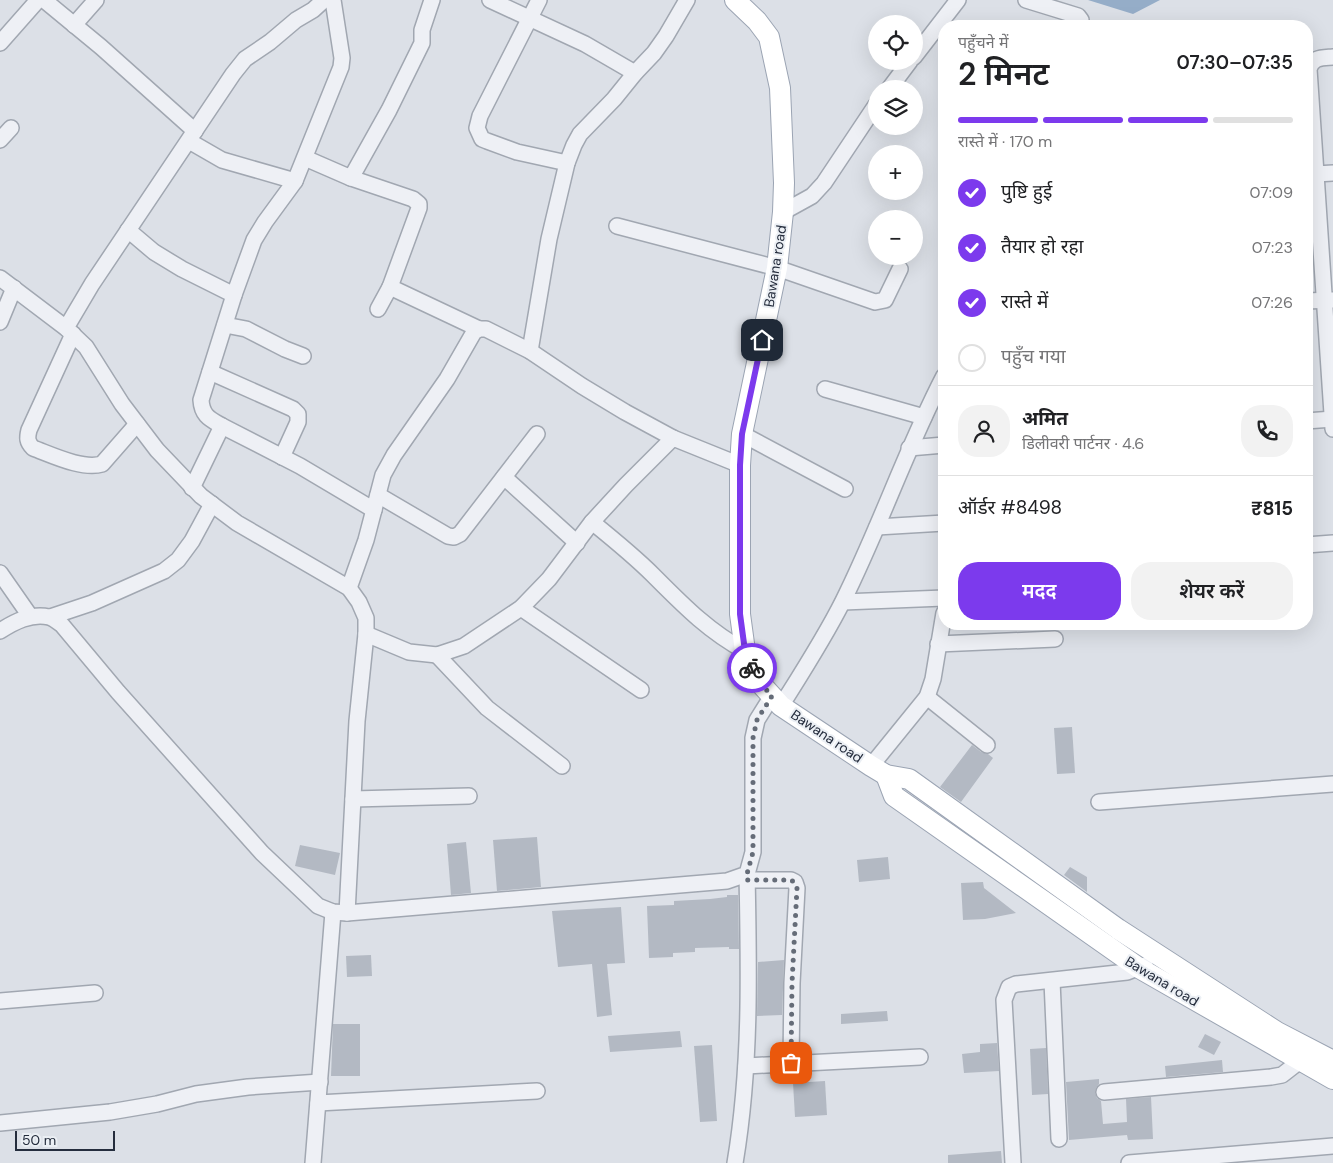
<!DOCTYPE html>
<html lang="hi">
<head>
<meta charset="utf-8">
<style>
	:root { --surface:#fff; --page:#f2f2f2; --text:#202124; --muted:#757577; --line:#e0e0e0; --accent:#7c3aed }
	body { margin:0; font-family:"DM Sans","Noto Sans Devanagari",sans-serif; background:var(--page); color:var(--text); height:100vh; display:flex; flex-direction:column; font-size:19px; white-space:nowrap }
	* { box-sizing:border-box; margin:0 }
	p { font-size:16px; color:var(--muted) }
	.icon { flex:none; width:28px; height:28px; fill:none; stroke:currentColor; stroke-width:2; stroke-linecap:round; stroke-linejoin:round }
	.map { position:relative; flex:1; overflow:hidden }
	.drawer { position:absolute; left:938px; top:20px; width:375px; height:610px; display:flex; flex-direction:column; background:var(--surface); border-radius:20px; box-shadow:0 5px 20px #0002 }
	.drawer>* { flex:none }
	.buttons { position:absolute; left:868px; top:15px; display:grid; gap:10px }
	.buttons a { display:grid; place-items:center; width:55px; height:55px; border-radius:50%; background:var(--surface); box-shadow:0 5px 20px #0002; font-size:25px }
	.scale { position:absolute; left:15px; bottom:12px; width:100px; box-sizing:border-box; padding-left:5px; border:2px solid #252d3d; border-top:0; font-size:14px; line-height:18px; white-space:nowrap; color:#252d3d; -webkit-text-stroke:4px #ebeff4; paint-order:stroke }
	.pin { position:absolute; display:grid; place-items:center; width:42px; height:42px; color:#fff; margin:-21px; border-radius:10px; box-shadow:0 2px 8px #0006 }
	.courier { position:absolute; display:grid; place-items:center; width:50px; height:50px; margin:-25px; border:4px solid #7c3aed; border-radius:50%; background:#fff; color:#222; box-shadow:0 1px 6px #0007 }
	.summary em { font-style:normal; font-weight:600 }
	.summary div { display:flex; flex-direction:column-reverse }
	.summary { display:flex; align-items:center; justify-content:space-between; height:85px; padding:0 20px }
	h1 { font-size:32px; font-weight:600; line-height:38px }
	.bar { display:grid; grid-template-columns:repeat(4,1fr); gap:8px 5px; align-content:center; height:60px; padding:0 20px }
	.bar i { height:6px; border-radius:4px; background:var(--line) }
	.bar .selected { background:var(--accent) }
	.bar p { grid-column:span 4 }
	.line { display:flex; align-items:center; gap:12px; padding:0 20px; border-top:1px solid var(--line) }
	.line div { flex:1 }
	.round { display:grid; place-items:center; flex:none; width:52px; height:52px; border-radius:20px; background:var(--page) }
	ol { padding:0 20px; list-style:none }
	li { display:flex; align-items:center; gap:15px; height:55px }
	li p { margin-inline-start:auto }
	li .icon { padding:5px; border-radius:50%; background:var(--accent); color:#fff; stroke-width:4 }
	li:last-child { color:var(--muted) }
	li i { width:28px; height:28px; border:2px solid var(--line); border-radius:50% }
	.button { display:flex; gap:10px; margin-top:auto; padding:10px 20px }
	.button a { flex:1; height:58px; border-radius:20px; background:var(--accent); color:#fff; font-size:20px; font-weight:600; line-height:58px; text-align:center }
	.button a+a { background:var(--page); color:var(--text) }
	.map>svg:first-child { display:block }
</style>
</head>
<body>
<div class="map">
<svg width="1333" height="1163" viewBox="0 0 1333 1163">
	<rect width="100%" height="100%" fill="#dce0e7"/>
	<polygon fill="#95adc8" points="1088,0 1160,0 1133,14"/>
	<g fill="#b3b9c3">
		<polygon points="1072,727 1075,773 1057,774 1054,728"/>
		<polygon points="972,745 981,752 988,754 993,758 961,802 940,787"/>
		<polygon points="537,837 541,887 497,891 493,840"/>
		<polygon points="466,842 471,893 451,895 447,844"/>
		<polygon points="300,845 340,853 335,875 295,866"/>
		<polygon points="888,857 890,879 859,882 857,860"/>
		<polygon points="1070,867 1087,877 1087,892 1064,875"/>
		<polygon points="983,882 984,888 1016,913 985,919 963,920 961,883"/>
		<polygon points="727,895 738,895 739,949 729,949 729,947 695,948 695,952 673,953 673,957 649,958 647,906 674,905 674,901 710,899 727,897"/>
		<polygon points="621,907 625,963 607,964 612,1015 597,1017 592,964 558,967 552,911"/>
		<polygon points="371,955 372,976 347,977 346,956"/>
		<polygon points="784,960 782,1015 757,1016 758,962"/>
		<polygon points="887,1011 888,1021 841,1024 841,1014"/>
		<polygon points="333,1024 360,1024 360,1076 331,1076"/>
		<polygon points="680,1031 682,1047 610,1052 608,1036"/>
		<polygon points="1205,1034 1221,1042 1214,1055 1198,1047"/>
		<polygon points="997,1043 999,1071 964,1073 962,1054 980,1052 980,1044"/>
		<polygon points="712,1045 717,1121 700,1122 694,1046"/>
		<polygon points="1046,1048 1048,1094 1032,1095 1030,1049"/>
		<polygon points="1222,1060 1223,1072 1166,1077 1165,1066"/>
		<polygon points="1099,1079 1099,1084 1096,1088 1095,1092 1097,1098 1101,1101 1103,1124 1127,1122 1126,1099 1151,1097 1153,1139 1128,1140 1127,1135 1069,1140 1066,1082"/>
		<polygon points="825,1081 827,1115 795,1117 793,1083"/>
		<polygon points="1001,1151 1002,1163 948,1163 948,1155"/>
	</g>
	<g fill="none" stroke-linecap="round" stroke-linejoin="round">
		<defs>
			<g id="minor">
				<polyline points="44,0 101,47 195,131"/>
				<polyline points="490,0 585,44 635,73"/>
				<polyline points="539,0 480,116 477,128 482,139 487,141 517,152 567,163"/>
				<polyline points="1026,0 1078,16 1081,20 1080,26"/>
				<polyline points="74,25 96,0"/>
				<polyline points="0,43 38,0"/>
				<polyline points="914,57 958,0"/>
				<path d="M1333 57C1321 58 1313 57 1309 69L1333 429"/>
				<polyline points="889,89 910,61"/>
				<polyline points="0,140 11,128"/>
				<polyline points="189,141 222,160 295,181"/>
				<polyline points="305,158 351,178 389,110 422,43 422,30 432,0"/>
				<polyline points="1316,174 1333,173"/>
				<polyline points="351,178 413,199 419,204 419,208 390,287 479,329"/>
				<polyline points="783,212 812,196 824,183 876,105"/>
				<polyline points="617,226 777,268 875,302 885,300 900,269"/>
				<polyline points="128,230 154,252 182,269 234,295"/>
				<polyline points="0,278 66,328 86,347 122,404 157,450 201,496 237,523 349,588 359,602 366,618 366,634 357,721 347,913"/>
				<polyline points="1306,301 1333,300"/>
				<polyline points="378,309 390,287"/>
				<polyline points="0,322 14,288"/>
				<polyline points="225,325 246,329 285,349 303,356"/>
				<polyline points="66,328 92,284 233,74 245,59 270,42 296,20 313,10 324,0"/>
				<path d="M73 334 29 430C27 438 27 442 33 448 52 455 83 470 102 464L137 424"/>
				<polyline points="530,351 549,239 567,163 574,145 580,134 614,99 635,73 654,53 666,36 687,0"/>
				<polyline points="210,372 293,409 298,414 298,422 282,457"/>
				<polyline points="825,389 924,417"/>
				<polyline points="1306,421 1333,419"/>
				<polyline points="222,426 300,466 374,510"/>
				<polyline points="742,434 845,489"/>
				<polyline points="909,448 944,445"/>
				<path d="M740 465 673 438 626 485 592 522C613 539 634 556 653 575 683 605 708 631 745 651"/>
				<polyline points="504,477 577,543"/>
				<path d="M192 488 222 426C210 419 202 416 201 400L234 295 254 240 265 222 295 181 341 67 342 58 333 0"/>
				<polyline points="378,495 448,536 454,537 460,534 537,434"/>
				<polyline points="877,527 944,523"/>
				<polyline points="1306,545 1333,543"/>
				<polyline points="0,573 30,616"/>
				<polyline points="349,588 366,540 383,475 394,455 447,379 474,332 479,329 486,329 530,351 582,386 625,412 673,438"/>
				<polyline points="843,602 944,598"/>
				<polyline points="521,608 641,690"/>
				<polyline points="50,617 92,603 164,571 178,560 192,541 212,504"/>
				<path d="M0 631C14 622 31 613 49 617 53 618 58 622 62 625L118 692 262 853 318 906 333 912 347 913 727 881 747 874 753 852V738L757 720 772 696"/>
				<polyline points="366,634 409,652 437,655 464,646 521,608 549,579 592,522"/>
				<polyline points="938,644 1055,639"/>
				<polyline points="437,655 487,708 562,766"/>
				<polyline points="927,697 987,745"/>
				<path d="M781 706C803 671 825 637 843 601 880 527 906 449 944 376"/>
				<polyline points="871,766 927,697 933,679 944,613"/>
				<polyline points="353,799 469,796"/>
				<polyline points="1099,802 1333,784"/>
				<polyline points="747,880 791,880 795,882 797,888 792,983 791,1063"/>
				<polyline points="1052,981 1059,1139"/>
				<polyline points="0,1001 95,993"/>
				<polyline points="746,1066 920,1057"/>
				<polyline points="1104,1092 1271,1077 1282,1075 1300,1061"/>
				<polyline points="318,1103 537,1091"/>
				<polyline points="0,1123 110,1112 157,1104 196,1094 248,1087 320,1082"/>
				<polyline points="313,1163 333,912"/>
				<path d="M735 1163C751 1068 749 970 747 874"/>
				<polyline points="1013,1163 1004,1000 1009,987 1016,984 1127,972 1145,965"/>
				<polyline points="1129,1163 1333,1146"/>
			</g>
			<g id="major">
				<polyline points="735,0 757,21 769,37 780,88 784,183 783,212 777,268 742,434 740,465 740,614 745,651 760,683 781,706 871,766 886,775 909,779 1118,929 1277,1032 1333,1061"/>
				<polyline points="886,775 894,796 1139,968 1333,1079"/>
			</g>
		</defs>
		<use href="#minor" stroke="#a1a7b1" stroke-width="18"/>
		<use href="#major" stroke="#9ba4b3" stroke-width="22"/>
		<use href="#minor" stroke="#eef0f5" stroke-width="15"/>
		<use href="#major" stroke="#fff" stroke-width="20"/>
	</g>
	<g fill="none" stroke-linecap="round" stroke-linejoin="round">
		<polyline stroke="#656c78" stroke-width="5" stroke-dasharray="0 9" points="752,668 760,683 772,696 757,720 753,738 753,852 747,874 747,880 791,880 794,882 797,888 792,983 791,1063"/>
		<polyline stroke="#7c3aed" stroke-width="6" points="752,668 745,651 740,614 740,465 742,434 762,340"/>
	</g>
	<g text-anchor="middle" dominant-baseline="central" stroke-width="4" stroke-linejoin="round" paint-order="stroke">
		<g font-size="14" fill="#252d3d" stroke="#ebeff4">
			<text transform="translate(775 266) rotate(-81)">Bawana road</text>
			<text transform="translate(827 736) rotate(34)">Bawana road</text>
			<text transform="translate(1162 981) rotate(31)">Bawana road</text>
		</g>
	</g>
</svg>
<div class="buttons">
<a><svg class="icon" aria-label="locate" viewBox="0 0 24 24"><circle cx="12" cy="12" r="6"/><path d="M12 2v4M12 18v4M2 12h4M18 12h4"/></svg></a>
<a><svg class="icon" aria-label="layers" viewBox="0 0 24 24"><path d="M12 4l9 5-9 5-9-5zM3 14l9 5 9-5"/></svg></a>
<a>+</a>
<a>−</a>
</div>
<div class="scale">50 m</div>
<div class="pin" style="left:791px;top:1063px;background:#ea580c"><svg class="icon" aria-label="bag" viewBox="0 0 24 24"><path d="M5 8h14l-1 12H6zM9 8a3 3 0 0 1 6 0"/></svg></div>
<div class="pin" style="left:762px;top:340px;background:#1f2937"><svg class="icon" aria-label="home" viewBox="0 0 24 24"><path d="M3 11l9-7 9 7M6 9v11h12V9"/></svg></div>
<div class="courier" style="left:752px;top:668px"><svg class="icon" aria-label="bike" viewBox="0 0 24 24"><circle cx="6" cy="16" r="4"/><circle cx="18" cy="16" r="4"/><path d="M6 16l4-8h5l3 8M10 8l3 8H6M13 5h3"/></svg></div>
<section class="drawer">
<div class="summary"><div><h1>2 मिनट</h1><p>पहुँचने में</p></div><em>07:30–07:35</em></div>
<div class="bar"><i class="selected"></i><i class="selected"></i><i class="selected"></i><i></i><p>रास्ते में · 170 m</p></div>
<ol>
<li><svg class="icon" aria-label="check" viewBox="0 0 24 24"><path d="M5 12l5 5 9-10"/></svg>पुष्टि हुई<p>07:09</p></li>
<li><svg class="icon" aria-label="check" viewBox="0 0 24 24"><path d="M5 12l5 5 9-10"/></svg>तैयार हो रहा<p>07:23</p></li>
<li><svg class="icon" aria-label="check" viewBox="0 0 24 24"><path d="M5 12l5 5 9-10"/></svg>रास्ते में<p>07:26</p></li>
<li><i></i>पहुँच गया</li>
</ol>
<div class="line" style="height:90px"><a class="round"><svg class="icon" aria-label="person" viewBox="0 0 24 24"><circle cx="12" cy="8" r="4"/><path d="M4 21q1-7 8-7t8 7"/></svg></a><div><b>अमित</b><p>डिलीवरी पार्टनर · 4.6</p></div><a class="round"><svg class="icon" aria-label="phone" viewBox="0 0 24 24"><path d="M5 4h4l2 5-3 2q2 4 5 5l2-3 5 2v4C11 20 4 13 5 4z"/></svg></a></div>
<div class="line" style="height:65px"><div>ऑर्डर #8498</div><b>₹815</b></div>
<div class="button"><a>मदद</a><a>शेयर करें</a></div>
</section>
</div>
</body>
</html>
